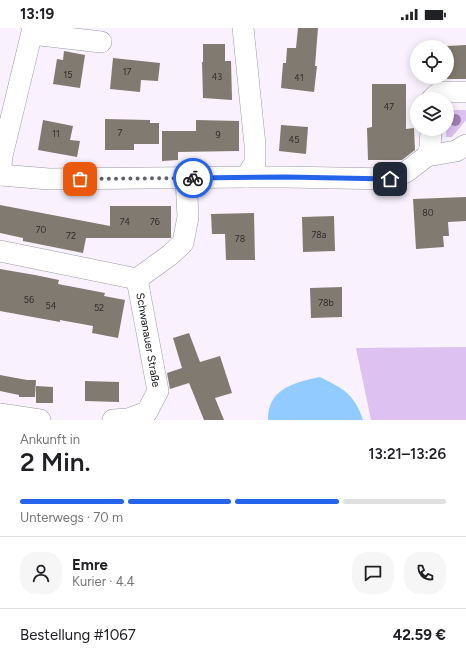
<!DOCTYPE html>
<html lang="de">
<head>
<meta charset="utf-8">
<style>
	:root { --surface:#fff; --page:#f6f6f6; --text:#202124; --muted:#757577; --line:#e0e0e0; --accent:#2563eb }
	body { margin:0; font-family:Figtree,sans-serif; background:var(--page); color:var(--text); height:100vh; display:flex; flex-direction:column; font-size:15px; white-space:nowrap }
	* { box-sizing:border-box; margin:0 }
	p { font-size:13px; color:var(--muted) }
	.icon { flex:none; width:22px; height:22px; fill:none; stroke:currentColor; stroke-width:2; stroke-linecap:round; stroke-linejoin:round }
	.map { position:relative; height:392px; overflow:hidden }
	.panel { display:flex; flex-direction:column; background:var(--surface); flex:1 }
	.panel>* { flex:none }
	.controls { position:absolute; left:410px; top:12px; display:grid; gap:8px }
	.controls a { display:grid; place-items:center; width:44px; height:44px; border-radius:50%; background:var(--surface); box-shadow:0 2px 10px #0003; font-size:20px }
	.pin { position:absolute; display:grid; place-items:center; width:34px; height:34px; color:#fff; margin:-17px; border-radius:8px; box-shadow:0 2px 6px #0006 }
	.courier { position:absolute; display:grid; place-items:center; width:40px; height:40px; margin:-20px; border:3px solid #2563eb; border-radius:50%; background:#fff; color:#222; box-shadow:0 1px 5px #0007 }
	.head em { font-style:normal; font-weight:600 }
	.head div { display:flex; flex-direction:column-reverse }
	.head { display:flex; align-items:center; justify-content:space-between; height:68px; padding:0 20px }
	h1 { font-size:26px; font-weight:600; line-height:30px }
	.bar { display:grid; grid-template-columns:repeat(4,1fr); gap:6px 4px; align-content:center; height:48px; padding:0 20px }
	.bar i { height:5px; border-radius:3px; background:var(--line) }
	.bar .selected { background:var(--accent) }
	.bar p { grid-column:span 4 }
	.line { display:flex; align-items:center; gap:10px; padding:0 20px; border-top:1px solid var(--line) }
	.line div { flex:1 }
	.round { display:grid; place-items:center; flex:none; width:42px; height:42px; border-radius:16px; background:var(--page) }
	.status { display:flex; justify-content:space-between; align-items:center; height:28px; padding:0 20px; background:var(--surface); direction:ltr }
	.status svg { height:11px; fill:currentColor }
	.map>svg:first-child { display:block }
</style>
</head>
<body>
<div class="status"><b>13:19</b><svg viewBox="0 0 49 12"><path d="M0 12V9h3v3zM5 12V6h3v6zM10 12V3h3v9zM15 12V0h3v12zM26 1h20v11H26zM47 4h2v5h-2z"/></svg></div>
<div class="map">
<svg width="466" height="392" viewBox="0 0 466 392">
	<rect width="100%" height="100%" fill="#f9f2fe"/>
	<g fill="#dcc1f1">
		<polygon points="447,82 466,82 466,92 452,109 446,109"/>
		<polygon points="466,319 466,392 371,392 356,320"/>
	</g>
	<path fill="#91cbff" d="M320 349C344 361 354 366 363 392H268C267 361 295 354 320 349Z"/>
	<g fill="#817a70">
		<polygon points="298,0 318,0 315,38 317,38 314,64 281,60 283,35 286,35 287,20 296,20"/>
		<polygon points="203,16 225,16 225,33 231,33 232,72 203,70 202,34 203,34"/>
		<polygon points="466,17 466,51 447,51 447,18"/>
		<polygon points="64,23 85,27 80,60 53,56 57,31 63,32"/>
		<polygon points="113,30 160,35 158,53 141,52 140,64 110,61"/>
		<polygon points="372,56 406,56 406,101 414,100 415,122 402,132 368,132 367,100 372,99"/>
		<polygon points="105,91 150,92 150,95 159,95 159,116 134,116 134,122 105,122"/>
		<polygon points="43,92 73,98 70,112 80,113 77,129 38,122"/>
		<polygon points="196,92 239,93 239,123 178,124 178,132 162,133 162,103 196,103"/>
		<polygon points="281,97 308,99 306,126 279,123"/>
		<polygon points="466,169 466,193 448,194 449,208 443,208 444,219 416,221 413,171"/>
		<polygon points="0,177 110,198 110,178 171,178 171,210 86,210 83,225 23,213 23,210 0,205"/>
		<polygon points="254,185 255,232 226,232 225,206 212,206 211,186"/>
		<polygon points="334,188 335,223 303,224 302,189"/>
		<polygon points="0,241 35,247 59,252 58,256 105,265 104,268 125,272 118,310 92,305 93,298 60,292 60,294 0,283"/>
		<polygon points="342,259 342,289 311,290 310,260"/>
		<polygon points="189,305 200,334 220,328 232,365 215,370 224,392 204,392 189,355 170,361 167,345 182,340 173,310"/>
		<polygon points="0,347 27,352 36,352 35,369 19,369 19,367 0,363"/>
		<polygon points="85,353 119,354 119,374 85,373"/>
		<polygon points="36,358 53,359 53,375 36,375"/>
	</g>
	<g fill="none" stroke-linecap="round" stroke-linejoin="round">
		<defs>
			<g id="minor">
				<polyline points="32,6 101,14"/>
				<polyline points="432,71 440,64 466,64"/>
				<polyline points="427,128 456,123 466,117"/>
				<polyline points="0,147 49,151 246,149 255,135 255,117 243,0"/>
				<polyline points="0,147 2,128 33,0"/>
				<polyline points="246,149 286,149 390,151 406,144 427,128 430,121 431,101"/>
				<polyline points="0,223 137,251"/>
				<polyline points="0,386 40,392"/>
				<polyline points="113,392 128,391 147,384 158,363 137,251 170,227 183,215 188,189 186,150"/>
			</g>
		</defs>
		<use href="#minor" stroke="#9e98a3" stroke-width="22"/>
		<use href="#minor" stroke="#fff" stroke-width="21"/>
	</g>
	<circle fill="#a27fb6" cx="455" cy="92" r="6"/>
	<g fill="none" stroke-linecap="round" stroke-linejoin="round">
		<polyline stroke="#646067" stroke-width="4" stroke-dasharray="0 7.2" points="80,151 193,150"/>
		<polyline stroke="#2563eb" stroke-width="5" points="193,150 286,149 390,151"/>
	</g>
	<g text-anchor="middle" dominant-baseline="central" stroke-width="3" stroke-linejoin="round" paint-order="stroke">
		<g font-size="9" fill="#2f2c2c">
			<text x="127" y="43">17</text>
			<text x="68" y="46">15</text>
			<text x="217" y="48">43</text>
			<text x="299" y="49">41</text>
			<text x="389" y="78">47</text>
			<text x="120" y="104">7</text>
			<text x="56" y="105">11</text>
			<text x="218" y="106">9</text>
			<text x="294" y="111">45</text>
			<text x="428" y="184">80</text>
			<text x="125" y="193">74</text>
			<text x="155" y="193">76</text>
			<text x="41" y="201">70</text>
			<text x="319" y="206">78a</text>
			<text x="71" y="207">72</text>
			<text x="240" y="210">78</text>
			<text x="29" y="271">56</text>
			<text x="326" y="274">78b</text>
			<text x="51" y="277">54</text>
			<text x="99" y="279">52</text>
		</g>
		<g font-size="11" fill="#141216" stroke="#fff">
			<text transform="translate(148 312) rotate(80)">Schwanauer Straße</text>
		</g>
	</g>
</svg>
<div class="controls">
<a><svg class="icon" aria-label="locate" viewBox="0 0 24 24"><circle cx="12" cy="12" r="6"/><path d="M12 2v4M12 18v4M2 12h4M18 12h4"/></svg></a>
<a><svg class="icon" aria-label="layers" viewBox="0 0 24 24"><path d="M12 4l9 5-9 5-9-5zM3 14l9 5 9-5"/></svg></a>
</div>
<div class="pin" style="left:80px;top:151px;background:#ea580c"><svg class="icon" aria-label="bag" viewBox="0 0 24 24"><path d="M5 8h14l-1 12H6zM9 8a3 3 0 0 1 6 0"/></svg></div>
<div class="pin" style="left:390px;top:151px;background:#1f2937"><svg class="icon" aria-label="home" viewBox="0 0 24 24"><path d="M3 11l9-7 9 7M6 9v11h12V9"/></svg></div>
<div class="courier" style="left:193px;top:150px"><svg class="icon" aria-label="bike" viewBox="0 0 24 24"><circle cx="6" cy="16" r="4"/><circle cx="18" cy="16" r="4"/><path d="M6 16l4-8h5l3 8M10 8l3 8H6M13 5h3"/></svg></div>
</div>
<section class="panel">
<div class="head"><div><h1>2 Min.</h1><p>Ankunft in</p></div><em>13:21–13:26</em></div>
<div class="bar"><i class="selected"></i><i class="selected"></i><i class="selected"></i><i></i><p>Unterwegs · 70 m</p></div>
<div class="line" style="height:72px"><a class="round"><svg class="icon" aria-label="person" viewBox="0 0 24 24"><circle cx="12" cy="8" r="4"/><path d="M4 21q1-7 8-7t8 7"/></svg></a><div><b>Emre</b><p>Kurier · 4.4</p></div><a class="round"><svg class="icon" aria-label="chat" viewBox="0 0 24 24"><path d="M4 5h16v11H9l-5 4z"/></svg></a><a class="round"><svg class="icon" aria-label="phone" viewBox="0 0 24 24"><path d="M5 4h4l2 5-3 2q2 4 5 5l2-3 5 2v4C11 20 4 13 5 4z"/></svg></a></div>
<div class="line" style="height:52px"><div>Bestellung #1067</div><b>42.59 €</b></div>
</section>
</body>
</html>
